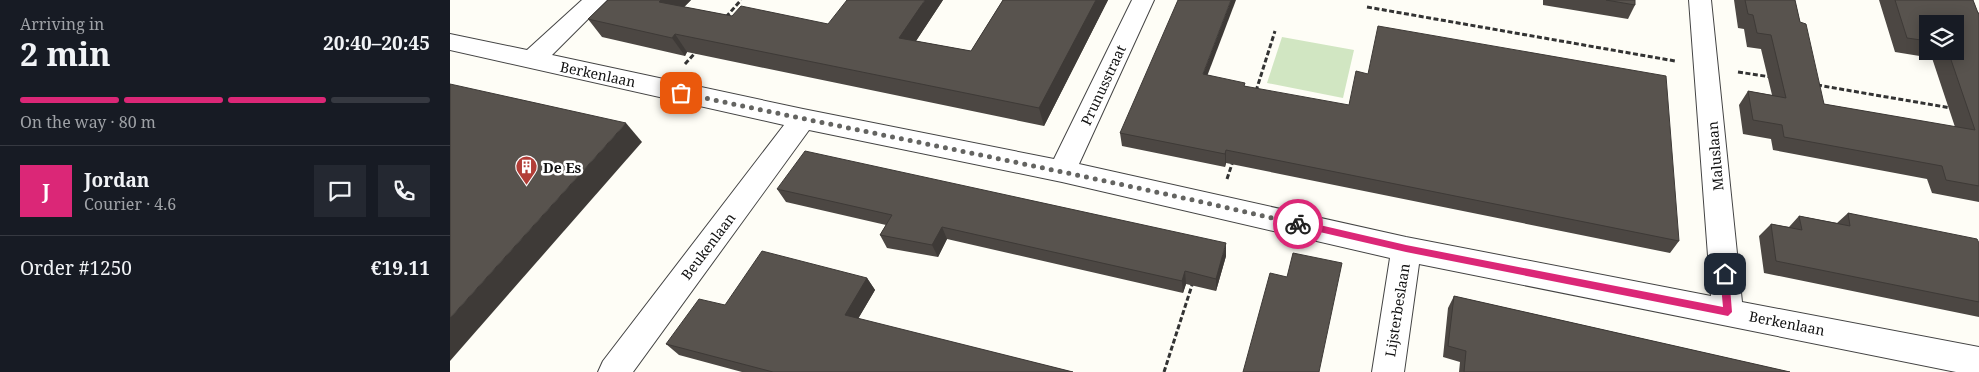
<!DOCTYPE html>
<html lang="en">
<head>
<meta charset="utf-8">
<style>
	:root { --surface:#171b24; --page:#242831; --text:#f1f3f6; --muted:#9ea1a6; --line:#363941; --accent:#db2777 }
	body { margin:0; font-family:"Noto Serif",serif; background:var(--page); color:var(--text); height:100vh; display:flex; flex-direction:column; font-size:19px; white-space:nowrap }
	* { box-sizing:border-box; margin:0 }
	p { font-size:16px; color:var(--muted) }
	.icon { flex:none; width:28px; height:28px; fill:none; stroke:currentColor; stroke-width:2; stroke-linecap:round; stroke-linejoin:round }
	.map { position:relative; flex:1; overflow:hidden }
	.panel { display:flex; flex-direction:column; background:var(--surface); width:450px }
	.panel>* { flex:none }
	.fabs { position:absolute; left:1469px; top:15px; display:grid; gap:10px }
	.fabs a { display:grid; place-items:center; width:45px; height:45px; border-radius:0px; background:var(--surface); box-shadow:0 2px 12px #0003; font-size:25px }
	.pin { position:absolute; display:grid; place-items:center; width:42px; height:42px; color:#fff; margin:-21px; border-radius:10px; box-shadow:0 2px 8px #0006 }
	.courier { position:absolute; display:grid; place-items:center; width:50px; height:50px; margin:-25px; border:4px solid #db2777; border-radius:50%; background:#fff; color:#222; box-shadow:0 1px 6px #0007 }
	.head em { font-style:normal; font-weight:700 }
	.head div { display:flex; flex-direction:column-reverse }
	.head { display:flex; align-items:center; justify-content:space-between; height:85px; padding:0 20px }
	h1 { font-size:32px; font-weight:700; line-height:38px }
	.bar { display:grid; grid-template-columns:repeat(4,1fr); gap:8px 5px; align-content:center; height:60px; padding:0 20px }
	.bar i { height:6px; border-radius:4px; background:var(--line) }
	.bar .active { background:var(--accent) }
	.bar p { grid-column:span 4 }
	.line { display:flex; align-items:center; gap:12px; padding:0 20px; border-top:1px solid var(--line) }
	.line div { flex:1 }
	.round { display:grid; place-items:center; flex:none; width:52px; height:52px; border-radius:0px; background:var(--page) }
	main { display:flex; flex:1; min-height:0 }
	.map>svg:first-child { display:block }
</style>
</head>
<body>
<main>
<section class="panel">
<div class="head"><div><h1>2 min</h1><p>Arriving in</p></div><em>20:40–20:45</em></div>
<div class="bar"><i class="active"></i><i class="active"></i><i class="active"></i><i></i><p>On the way · 80 m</p></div>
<div class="line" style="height:90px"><b class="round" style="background:var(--accent);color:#fff">J</b><div><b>Jordan</b><p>Courier · 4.6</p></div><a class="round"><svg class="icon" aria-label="chat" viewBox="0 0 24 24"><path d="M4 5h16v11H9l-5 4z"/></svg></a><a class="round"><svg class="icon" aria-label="phone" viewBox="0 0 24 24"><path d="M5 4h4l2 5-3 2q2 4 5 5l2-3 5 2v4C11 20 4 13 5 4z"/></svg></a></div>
<div class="line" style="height:65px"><div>Order #1250</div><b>€19.11</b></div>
</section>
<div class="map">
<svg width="1529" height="372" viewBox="0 0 1529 372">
	<rect width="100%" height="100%" fill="#fefdf6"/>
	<polygon fill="#d1e6c2" points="832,37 904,50 893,98 817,83"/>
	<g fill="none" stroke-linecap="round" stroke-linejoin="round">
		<defs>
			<polygon id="minor" points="132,0 157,0 102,55 353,109 604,159 682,0 704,0 629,164 956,237 1261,296 1239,0 1261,0 1292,302 1529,347 1529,372 1506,372 969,264 954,372 922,372 940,258 612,182 359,130 183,372 148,372 153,361 334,125 0,50 0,34 77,50"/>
		</defs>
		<use href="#minor" stroke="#444" stroke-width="2"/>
		<g stroke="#333" stroke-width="3" stroke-dasharray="5 2.5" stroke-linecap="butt">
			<polyline points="917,7 1225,61"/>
			<polyline points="276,17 291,0"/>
			<polyline points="235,64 246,52"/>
			<polyline points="1288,72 1321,77"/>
			<polyline points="1367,85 1501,108"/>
			<polyline points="806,91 825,31"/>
			<polyline points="777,179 783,161"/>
			<polyline points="714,372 743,282"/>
		</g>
		<use href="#minor" fill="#fff" fill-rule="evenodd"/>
	</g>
	<g fill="#4c4743" fill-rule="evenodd">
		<polygon points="241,0 234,7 282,16 378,24 493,0 466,41 521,51 553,0 658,0 594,126 237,52 235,56 152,37 138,19"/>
		<polygon points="1093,0 1185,0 1185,5 1178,19 1093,5"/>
		<path d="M1284 0H1345L1350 22 1374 104 1505 127 1482 58 1445 52 1429 0H1523L1528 13H1529V202L1482 193 1477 179 1323 150 1321 139 1293 134 1289 105 1298 91 1322 95 1311 49 1297 47 1294 29 1288 28ZM1478 24 1505 51H1478Z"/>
		<polygon points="758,75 795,86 1229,241 1220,253 776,163 775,167 672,146 670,133"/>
		<polygon points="327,189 776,256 766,291 736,284 733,293 497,239 488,257 437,248 430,235 436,225 336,202"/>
		<polygon points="1398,213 1529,243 1529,317 1314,273 1309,236 1321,224 1339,227 1349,216 1387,223"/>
		<polygon points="417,278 425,290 408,319 623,372 292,372 229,355 216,344 275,305"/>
		<polygon points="1004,296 1340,372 1009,372 1010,362 993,357 998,308"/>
	</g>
	<g fill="#3e3a37">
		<polygon points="211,0 241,0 221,20 209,2"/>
		<polygon points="475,0 493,0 456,56 449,38"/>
		<polygon points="646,0 658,0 594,126 589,108"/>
		<polygon points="781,0 786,0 753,87 753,74"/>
		<polygon points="225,34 237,52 235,56 222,38"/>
		<polygon points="176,123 192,142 0,361 0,318"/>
		<polygon points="776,150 776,163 775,167 775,154"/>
		<polygon points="492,227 497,239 488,257 482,245"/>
		<polygon points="776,243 776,256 766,291 766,279"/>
		<polygon points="735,271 736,284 733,293 732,281"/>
		<polygon points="417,278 425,290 403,327 395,315"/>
	</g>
	<g fill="#58534e" stroke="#3e3a37">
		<polygon points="158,0 211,0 209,2 282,16 291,6 378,24 397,0 475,0 449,38 521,51 553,0 646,0 589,108 225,34 222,38 138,19"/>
		<polygon points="728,0 781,0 753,74 795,83 794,86 899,105 906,71 918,74 928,26 1216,76 1229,241 776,150 775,154 670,133"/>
		<polygon points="1156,0 1185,0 1185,5"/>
		<polygon points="1295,0 1345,0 1350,22 1356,24 1374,104 1525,130 1498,51 1505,51 1505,24 1478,24 1478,41 1457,38 1445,0 1523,0 1528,13 1529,13 1529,186 1496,180 1492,166 1334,137 1332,125 1303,120 1298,91 1336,98 1321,35 1307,33 1303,15 1298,14"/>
		<polygon points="0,84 176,123 0,318"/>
		<polygon points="355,151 776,243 766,279 735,271 732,281 492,227 482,245 430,235 442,215 327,189"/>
		<polygon points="1398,213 1527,239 1529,243 1529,302 1326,261 1321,224 1352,230 1349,216 1400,226"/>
		<polygon points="312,251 417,278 395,315 623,372 323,372 216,344 249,299 275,305"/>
		<polygon points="843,253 892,263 869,372 793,372 820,273 837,277"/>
		<polygon points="1004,296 1340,372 1014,372 1016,351 998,346"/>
	</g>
	<polygon fill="#db2777" points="848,220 956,245 1273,307 1270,274 1275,270 1279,274 1282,312 1278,316 956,252 848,227 844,224"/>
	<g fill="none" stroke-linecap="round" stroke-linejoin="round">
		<path stroke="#646461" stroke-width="5" stroke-dasharray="0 9" d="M231 93C437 137 644 176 848 224"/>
	</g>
	<defs>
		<symbol id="building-pin" viewBox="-11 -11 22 30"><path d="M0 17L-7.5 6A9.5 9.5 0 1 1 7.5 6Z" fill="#b23e38" stroke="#fff"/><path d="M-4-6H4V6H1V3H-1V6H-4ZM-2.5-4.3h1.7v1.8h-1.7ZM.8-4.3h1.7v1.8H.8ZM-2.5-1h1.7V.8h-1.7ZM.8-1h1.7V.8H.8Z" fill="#fff"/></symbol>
	</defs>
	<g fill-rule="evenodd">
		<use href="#building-pin" x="64" y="154" width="25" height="34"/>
	</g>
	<g text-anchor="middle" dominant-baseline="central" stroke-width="5" stroke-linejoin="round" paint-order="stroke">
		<g font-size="14" fill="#111" stroke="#fff">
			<text transform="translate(148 74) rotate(12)">Berkenlaan</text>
			<text transform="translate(653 85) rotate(-65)">Prunusstraat</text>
			<text transform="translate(1265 156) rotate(-95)">Maluslaan</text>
			<text transform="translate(258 246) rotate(-53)">Beukenlaan</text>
			<text transform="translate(947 310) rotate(-81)">Lijsterbeslaan</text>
			<text transform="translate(1337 323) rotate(11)">Berkenlaan</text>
		</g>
		<g font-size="14" font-weight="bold" fill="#111" stroke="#fff" text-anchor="start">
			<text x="93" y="167">De Es</text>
		</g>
	</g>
</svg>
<div class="fabs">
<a><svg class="icon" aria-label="layers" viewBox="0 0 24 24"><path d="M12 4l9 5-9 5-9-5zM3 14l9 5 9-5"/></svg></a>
</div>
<div class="pin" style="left:231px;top:93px;background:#ea580c"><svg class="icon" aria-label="bag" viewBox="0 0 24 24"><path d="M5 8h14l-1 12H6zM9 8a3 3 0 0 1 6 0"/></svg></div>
<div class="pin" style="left:1275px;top:274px;background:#1f2937"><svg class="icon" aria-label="home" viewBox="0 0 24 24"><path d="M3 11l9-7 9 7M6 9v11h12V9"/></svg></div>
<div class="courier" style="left:848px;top:224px"><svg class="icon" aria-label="bike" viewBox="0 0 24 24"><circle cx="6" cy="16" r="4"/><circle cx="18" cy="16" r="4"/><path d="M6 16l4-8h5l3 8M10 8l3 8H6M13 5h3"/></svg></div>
</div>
</main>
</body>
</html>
